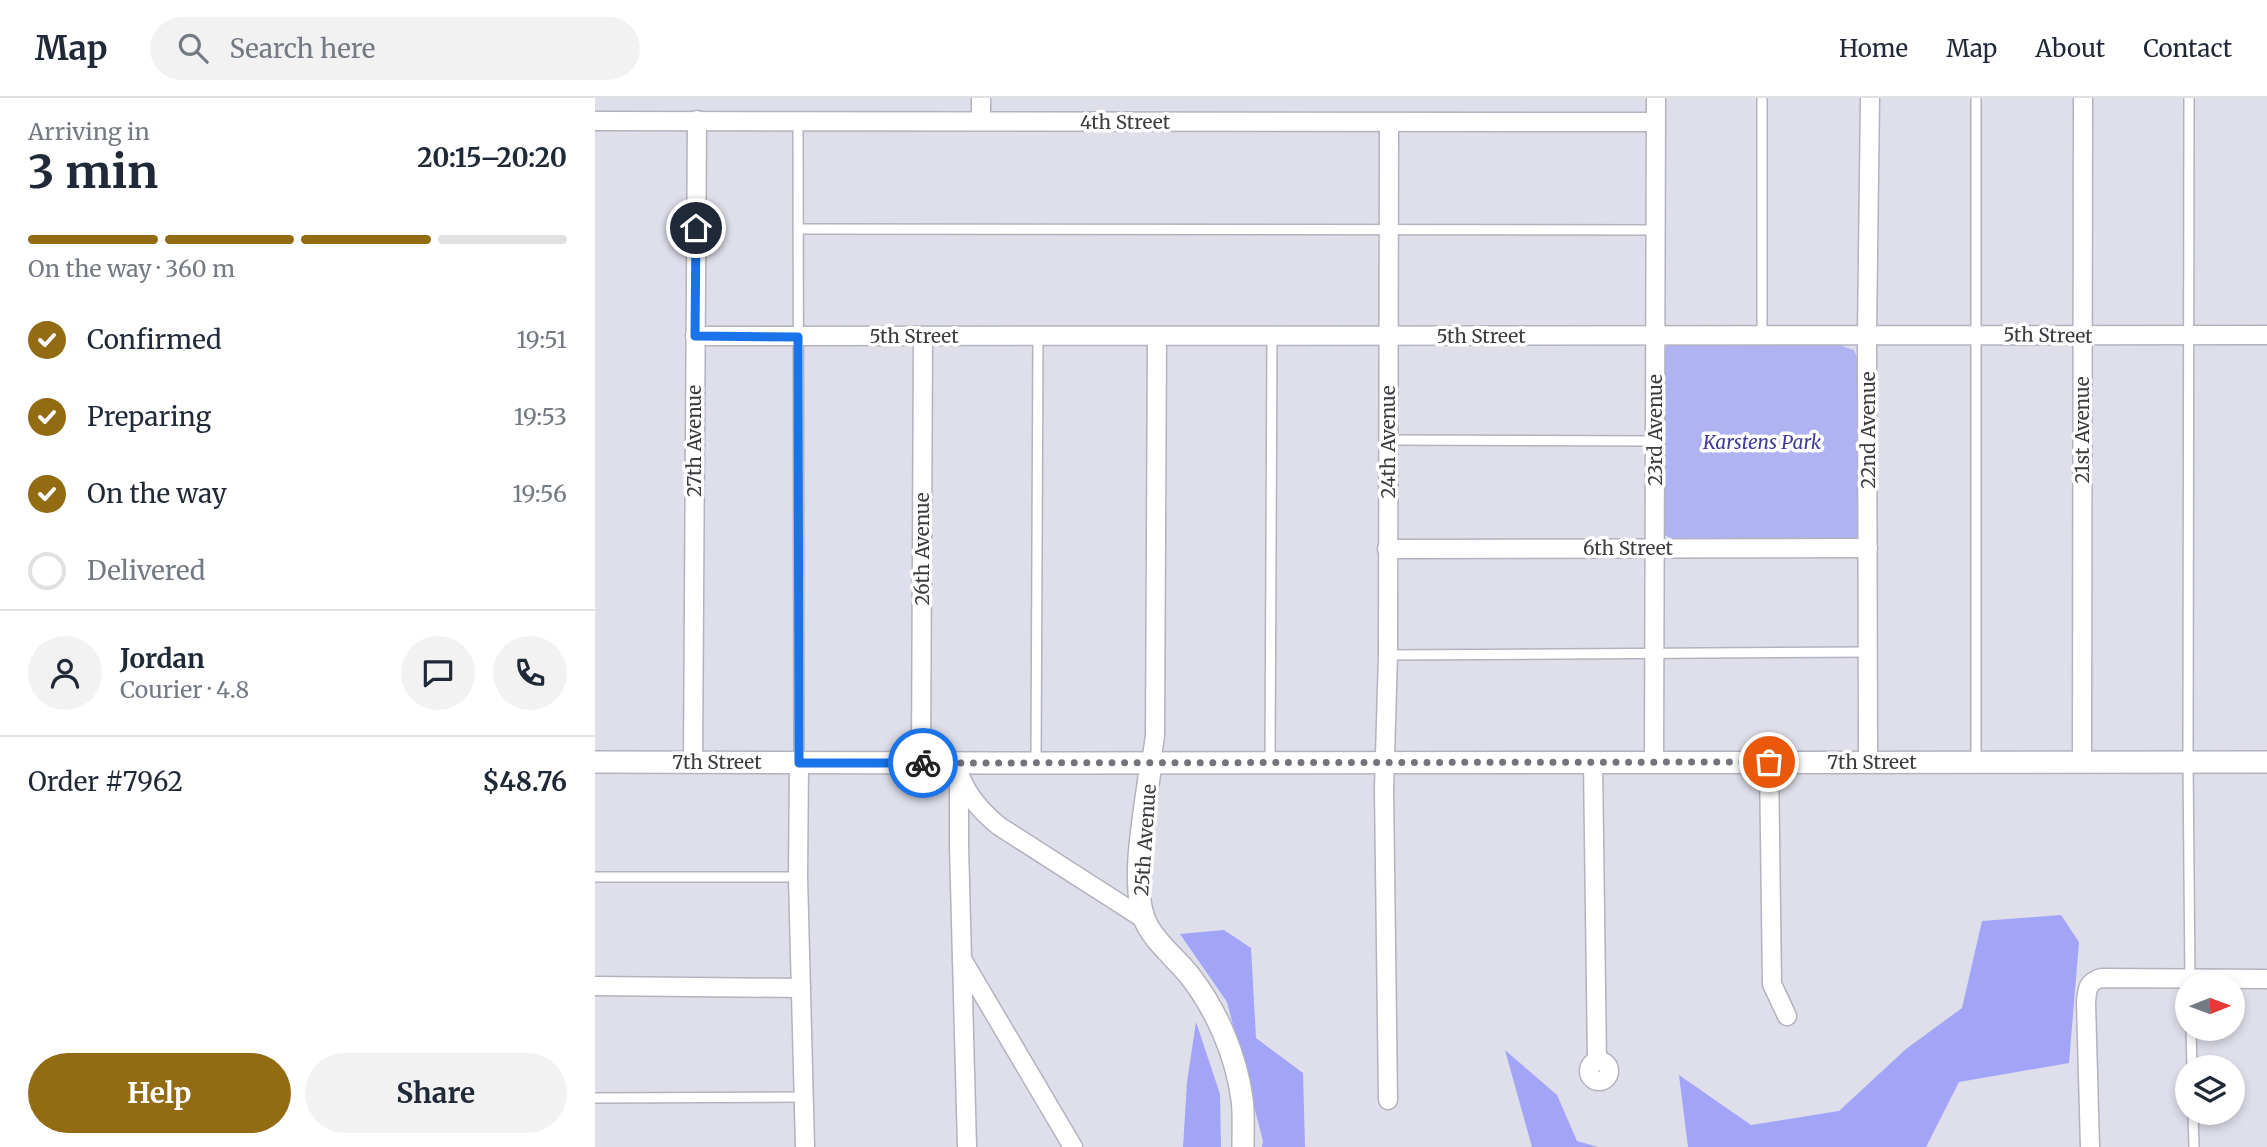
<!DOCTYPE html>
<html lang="en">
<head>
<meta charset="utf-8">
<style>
	:root { --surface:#fff; --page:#f2f2f3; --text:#1f2937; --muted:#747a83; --line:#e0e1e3; --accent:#926b13 }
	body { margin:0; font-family:Merriweather,serif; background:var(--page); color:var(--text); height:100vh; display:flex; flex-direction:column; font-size:26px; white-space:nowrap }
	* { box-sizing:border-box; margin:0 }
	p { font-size:23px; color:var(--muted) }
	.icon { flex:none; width:38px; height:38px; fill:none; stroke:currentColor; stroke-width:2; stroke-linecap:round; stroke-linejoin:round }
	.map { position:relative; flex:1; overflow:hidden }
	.details { display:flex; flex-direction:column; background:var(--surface); width:595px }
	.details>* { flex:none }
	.needle { width:46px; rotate:89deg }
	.controls { position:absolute; left:1580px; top:873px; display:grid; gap:14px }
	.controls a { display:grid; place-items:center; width:70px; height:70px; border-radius:50%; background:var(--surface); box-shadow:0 4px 10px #0003; font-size:35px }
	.pin { position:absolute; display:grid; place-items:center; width:60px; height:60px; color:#fff; margin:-30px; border:4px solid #fff; border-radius:50%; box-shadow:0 2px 7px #0007 }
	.courier { position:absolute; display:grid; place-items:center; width:70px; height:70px; margin:-35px; border:5px solid #1a73e8; border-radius:50%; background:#fff; color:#222; box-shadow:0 2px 9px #0007 }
	.headline em { font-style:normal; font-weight:700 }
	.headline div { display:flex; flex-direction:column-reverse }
	.headline { display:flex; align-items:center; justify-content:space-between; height:119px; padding:0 28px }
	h1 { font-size:46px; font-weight:700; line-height:52px }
	.bar { display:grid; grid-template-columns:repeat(4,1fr); gap:10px 7px; align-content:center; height:84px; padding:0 28px }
	.bar i { height:9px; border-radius:5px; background:var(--line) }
	.bar .active { background:var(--accent) }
	.bar p { grid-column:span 4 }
	.line { display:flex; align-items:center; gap:18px; padding:0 28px; border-top:2px solid var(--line) }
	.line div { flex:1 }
	.round { display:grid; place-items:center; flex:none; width:74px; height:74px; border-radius:37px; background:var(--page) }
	ol { padding:0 28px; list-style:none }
	li { display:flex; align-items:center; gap:21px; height:77px }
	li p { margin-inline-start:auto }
	li .icon { padding:7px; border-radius:50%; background:var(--accent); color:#fff; stroke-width:4 }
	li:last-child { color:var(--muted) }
	li i { width:38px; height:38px; border:4px solid var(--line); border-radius:50% }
	.button { display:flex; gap:14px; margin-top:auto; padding:14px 28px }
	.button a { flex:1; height:80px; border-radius:42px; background:var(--accent); color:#fff; font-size:28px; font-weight:700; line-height:80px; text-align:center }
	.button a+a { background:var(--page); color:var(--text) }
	header { display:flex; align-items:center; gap:42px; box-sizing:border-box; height:98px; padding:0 35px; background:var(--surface); border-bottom:2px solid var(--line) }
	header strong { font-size:33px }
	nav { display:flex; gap:38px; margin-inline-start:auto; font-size:24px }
	.search { width:490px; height:63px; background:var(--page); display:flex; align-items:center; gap:18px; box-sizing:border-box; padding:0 24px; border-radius:38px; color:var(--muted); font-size:26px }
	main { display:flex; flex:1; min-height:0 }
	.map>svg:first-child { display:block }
</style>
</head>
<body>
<header>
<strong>Map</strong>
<div class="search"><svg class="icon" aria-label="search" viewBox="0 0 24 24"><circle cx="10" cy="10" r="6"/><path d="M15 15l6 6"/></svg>Search here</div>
<nav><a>Home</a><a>Map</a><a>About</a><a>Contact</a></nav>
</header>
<main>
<section class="details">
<div class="headline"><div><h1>3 min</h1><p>Arriving in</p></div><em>20:15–20:20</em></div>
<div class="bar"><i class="active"></i><i class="active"></i><i class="active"></i><i></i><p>On the way · 360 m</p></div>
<ol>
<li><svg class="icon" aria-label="check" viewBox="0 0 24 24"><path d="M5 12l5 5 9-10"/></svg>Confirmed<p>19:51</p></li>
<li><svg class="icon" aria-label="check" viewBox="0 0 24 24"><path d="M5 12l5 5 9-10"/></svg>Preparing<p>19:53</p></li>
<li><svg class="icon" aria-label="check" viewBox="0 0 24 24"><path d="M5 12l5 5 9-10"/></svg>On the way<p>19:56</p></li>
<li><i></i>Delivered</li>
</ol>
<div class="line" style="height:126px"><a class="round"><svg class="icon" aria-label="person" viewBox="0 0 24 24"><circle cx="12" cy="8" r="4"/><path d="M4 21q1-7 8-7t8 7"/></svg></a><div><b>Jordan</b><p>Courier · 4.8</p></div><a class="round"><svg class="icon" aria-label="chat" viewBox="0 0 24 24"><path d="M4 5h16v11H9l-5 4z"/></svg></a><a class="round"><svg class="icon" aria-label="phone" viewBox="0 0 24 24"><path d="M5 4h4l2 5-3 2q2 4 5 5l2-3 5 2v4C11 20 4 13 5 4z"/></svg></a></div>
<div class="line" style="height:91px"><div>Order #7962</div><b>$48.76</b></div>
<div class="button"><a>Help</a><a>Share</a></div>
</section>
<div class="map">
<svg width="1672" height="1049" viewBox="0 0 1672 1049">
	<rect width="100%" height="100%" fill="#dedfea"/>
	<polygon fill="#afb3f1" points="1075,246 1244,247 1259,252 1264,264 1266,432 1264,438 1255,442 1075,440 1070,437 1068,430 1068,260 1071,249"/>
	<g fill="#a1a4f7">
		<polygon points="1466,817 1484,844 1474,965 1364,984 1331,1049 1093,1049 1084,977 1156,1027 1244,1013 1311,951 1367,910 1387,823"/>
		<polygon points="629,832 656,850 661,940 708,975 710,1049 667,1049 668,1043 632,904 585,836"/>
		<polygon points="601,924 625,996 626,1049 588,1049 592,984"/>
		<polygon points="910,952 962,997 982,1043 1003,1049 937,1049"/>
	</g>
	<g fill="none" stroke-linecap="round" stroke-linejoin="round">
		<defs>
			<g id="service">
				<polyline points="1594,0 1593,664 1595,884"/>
				<polyline points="203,22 204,665"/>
				<polyline points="203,131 1061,132"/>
				<polyline points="1167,237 1167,0"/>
				<polyline points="793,342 1060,343"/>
				<polyline points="793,557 1273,554"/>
				<polyline points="675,663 677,238"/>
				<polyline points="1381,663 1381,0"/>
				<polyline points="441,664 443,239"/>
				<polyline points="0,779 203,779"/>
				<polyline points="1596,931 1597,970"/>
				<polyline points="0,1000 209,999"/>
				<polyline points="1598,1015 1599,1049"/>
			</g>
			<g id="minor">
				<polyline points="0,23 1060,24"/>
				<polyline points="386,23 386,0"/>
				<polyline points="100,238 1672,237"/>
				<polyline points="792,451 1273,450"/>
				<polyline points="98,664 102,22"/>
				<polyline points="1174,664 1177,886 1192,918"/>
				<polyline points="1273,664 1272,236 1275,0"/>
				<polyline points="1487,664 1488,0"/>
				<polyline points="204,665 203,779 210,1049"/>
				<polyline points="326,665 328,238"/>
				<polyline points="364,665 364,748 372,1049"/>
				<polyline points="556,665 560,638 562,239"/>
				<polyline points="998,665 1002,964"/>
				<polyline points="1059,665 1061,0"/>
				<path d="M366 680C374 700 387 714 404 728L549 821"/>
				<polyline points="367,861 478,1049"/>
				<polyline points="0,888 206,890"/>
				<circle cx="1004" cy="973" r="10"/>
				<polyline points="793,1002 789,691 793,557 794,24"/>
				<path d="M1495 1049 1491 905C1492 892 1492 884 1506 880L1672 881"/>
			</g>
			<g id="tertiary">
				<polyline points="0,664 441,665 1672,664"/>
				<path d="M556 665C551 707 535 781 549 820 557 842 580 859 595 878 622 913 641 957 647 1001 649 1016 648 1033 648 1049"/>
			</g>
		</defs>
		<use href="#service" stroke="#b2b3be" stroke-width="12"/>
		<use href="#minor" stroke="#b2b3be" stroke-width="21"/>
		<use href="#tertiary" stroke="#b2b3be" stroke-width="24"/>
		<use href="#service" stroke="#fff" stroke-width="9"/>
		<use href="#minor" stroke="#fff" stroke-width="18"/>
		<use href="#tertiary" stroke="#fff" stroke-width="21"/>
	</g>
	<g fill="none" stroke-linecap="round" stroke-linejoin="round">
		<polyline stroke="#74757c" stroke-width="7" stroke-dasharray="0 12.6" points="328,665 1174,664"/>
		<polyline stroke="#1a73e8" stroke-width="9" points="101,130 100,238 203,239 204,665 328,665"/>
	</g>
	<g text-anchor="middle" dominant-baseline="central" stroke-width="7" stroke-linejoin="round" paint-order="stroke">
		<g font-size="19" fill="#3b3c40" stroke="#fff">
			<text x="530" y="24">4th Street</text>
			<text transform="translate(1453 237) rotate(1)">5th Street</text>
			<text x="319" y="238">5th Street</text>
			<text x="886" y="238">5th Street</text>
			<text transform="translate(1060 332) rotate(-90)">23rd Avenue</text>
			<text transform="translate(1273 332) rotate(-90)">22nd Avenue</text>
			<text transform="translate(1487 332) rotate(-90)">21st Avenue</text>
			<text transform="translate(99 343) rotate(-90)">27th Avenue</text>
			<text transform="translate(793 344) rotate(-90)">24th Avenue</text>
			<text x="1033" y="450">6th Street</text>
			<text transform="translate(327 451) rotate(-90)">26th Avenue</text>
			<text x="122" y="664">7th Street</text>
			<text x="1277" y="664">7th Street</text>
			<text transform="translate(550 742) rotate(-86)">25th Avenue</text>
		</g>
		<g font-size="19" font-style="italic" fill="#423a99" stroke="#fff">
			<text x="1167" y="344">Karstens Park</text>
		</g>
	</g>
</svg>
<div class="controls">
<a><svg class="needle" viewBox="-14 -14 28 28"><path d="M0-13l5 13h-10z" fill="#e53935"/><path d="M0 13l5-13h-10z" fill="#747a83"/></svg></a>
<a><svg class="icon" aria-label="layers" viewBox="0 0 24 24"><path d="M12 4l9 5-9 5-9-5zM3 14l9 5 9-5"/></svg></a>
</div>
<div class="pin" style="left:1174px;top:664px;background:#ea580c"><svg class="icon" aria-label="bag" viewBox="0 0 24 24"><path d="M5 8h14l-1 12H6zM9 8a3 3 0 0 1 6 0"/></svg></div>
<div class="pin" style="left:101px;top:130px;background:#1f2937"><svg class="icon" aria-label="home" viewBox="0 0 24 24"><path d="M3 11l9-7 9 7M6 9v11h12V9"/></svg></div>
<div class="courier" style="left:328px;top:665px"><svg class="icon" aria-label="bike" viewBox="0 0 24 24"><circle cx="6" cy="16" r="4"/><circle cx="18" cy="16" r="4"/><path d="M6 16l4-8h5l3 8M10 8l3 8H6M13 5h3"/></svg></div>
</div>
</main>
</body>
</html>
